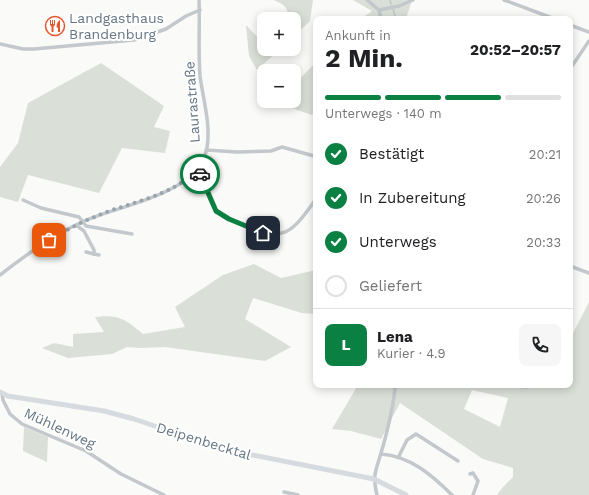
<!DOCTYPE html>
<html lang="de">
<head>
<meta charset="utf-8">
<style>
	:root { --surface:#fff; --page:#f6f6f6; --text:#202124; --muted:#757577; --line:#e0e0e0; --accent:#0b8043 }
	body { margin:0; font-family:"Work Sans",sans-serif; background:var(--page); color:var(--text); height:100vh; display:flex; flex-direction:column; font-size:15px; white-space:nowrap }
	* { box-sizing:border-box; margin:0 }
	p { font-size:13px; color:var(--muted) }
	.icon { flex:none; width:22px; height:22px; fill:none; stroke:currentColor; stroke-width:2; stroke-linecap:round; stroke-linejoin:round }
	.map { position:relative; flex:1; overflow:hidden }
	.details { position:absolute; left:313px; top:16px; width:260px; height:372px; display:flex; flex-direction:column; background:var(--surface); border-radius:8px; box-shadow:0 2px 10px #0003 }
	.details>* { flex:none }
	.fabs { position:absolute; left:257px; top:12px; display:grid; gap:8px }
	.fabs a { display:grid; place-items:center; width:44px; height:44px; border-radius:8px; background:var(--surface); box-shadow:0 2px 10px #0003; font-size:20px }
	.pin { position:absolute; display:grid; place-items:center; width:34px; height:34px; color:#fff; margin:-17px; border-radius:8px; box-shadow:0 2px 6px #0006 }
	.courier { position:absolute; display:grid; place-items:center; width:40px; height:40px; margin:-20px; border:3px solid #0b8043; border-radius:50%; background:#fff; color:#222; box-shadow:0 1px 5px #0007 }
	.headline em { font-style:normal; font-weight:700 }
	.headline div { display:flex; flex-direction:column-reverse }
	.headline { display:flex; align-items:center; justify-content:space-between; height:68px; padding:0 12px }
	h1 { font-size:26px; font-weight:700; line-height:30px }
	.bar { display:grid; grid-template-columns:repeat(4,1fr); gap:6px 4px; align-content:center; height:48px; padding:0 12px }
	.bar i { height:5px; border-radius:3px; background:var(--line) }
	.bar .selected { background:var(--accent) }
	.bar p { grid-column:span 4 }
	.line { display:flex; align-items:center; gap:10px; padding:0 12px; border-top:1px solid var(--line) }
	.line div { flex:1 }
	.round { display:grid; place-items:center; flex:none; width:42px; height:42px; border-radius:8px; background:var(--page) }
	ol { padding:0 12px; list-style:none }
	li { display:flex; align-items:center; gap:12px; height:44px }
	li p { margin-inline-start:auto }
	li .icon { padding:4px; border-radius:50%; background:var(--accent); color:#fff; stroke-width:4 }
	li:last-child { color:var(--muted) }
	li i { width:22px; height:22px; border:2px solid var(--line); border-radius:50% }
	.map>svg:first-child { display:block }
</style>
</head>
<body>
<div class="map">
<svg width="589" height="495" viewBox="0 0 589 495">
	<rect width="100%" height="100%" fill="#fafaf8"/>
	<g fill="#dadfd7" fill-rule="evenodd">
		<path d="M274 0H313L310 21 294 36V19H285L288 16C288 6 282 4 274 0Z"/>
		<polygon points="353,0 412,0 406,19 361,19 372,11"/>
		<polygon points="246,25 262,42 264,41 264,49 280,49 257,70 249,56"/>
		<polygon points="316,62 316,106 312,115 277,103 279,101 294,101 294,85"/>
		<polygon points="101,63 164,106 154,127 170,131 165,153 122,148 99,193 28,175 18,202 0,197 0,167 18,143 28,103"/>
		<path d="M254 264 281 278 316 270V314L302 313 253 298 245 319 291 347 265 361 165 347 140 348 127 347 112 354 68 358 42 348 54 343 73 347V334L104 332 95 317C119 314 125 319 143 334L185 327 175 307 223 275Z"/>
		<path d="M589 302V495H497L503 487 513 477V468L483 459 400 403 381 439 351 431 332 429 358 385H570V339ZM472 390 508 398 500 427 464 409Z"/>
		<polygon points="24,427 48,437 47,462 23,451"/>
	</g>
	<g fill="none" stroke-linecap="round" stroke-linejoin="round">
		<g stroke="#bbc7cb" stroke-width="1.5">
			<polyline points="390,0 391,4"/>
			<polyline points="393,9 396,19"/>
		</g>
		<g stroke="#c3c8cc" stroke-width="3.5">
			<polyline points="367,0 379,10"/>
			<polyline points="504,0 555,19"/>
			<polyline points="379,10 399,6 413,0"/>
			<polyline points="379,10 381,19"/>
			<polyline points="570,25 589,32"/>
			<polyline points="0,44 23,49 34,49 134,40 166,29 186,16 200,10"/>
			<polyline points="570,69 589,41"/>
			<polyline points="206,150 237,152 271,151 282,147 314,156"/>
			<path d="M197 170C205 181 208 202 217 211 223 218 235 222 244 226 285 244 293 231 316 199"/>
			<polyline points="23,200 41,208 79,217 86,226 132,234"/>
			<polyline points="76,225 84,231 94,250 94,254 99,255"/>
			<polyline points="86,252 94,254"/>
			<polyline points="570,266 589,273"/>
			<path d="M0 275C26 255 52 236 82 222 118 205 198 196 207 148 211 124 203 99 200 76 198 51 200 25 199 0"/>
			<polyline points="497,385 527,387 529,385"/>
			<polyline points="2,393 3,400 10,414 22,424 86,451 121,474 164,495"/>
			<path d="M381 454C410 456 432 475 452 495"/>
			<polyline points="399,456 407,440 416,434 458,461"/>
			<polyline points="470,474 473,473 478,481 473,495"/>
			<polyline points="284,492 298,495"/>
			<path d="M377 495C372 474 376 471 381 453 386 437 395 400 395 385"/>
		</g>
		<polyline stroke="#d6dbdf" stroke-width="5" points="0,392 8,396 104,411 134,419 222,449 374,479 406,495"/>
	</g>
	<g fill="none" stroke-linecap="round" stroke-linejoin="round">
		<path stroke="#99a4ac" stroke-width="4" stroke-dasharray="0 7.2" d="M49 240C69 228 90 218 112 210 142 200 174 193 197 170L200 174"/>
		<polyline stroke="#0b8043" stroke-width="5" points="200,174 216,211 229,219 263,233"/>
	</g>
	<defs>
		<symbol id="restaurant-ring" viewBox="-11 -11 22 22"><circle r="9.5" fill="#fff" stroke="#e4572e" stroke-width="1.5"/><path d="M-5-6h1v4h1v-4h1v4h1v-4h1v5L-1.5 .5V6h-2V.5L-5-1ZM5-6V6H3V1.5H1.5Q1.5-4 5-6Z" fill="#e4572e"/></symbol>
	</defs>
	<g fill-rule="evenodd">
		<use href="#restaurant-ring" x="44" y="15" width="22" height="22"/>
	</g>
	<g text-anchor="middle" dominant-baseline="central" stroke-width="4" stroke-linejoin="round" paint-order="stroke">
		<g font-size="14" fill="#657683" stroke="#fff" text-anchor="start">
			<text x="69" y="18">Landgasthaus<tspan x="69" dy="16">Brandenburg</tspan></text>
		</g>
		<g font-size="14" fill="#657683" stroke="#fff">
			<text transform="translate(192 102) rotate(-94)">Laurastraße</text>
			<text transform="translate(60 428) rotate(25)">Mühlenweg</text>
			<text transform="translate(204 441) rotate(17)">Deipenbecktal</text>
		</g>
	</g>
</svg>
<div class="fabs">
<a>+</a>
<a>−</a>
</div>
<div class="pin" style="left:49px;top:240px;background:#ea580c"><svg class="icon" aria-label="bag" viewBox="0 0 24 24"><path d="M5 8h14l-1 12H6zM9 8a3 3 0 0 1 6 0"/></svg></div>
<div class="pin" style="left:263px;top:233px;background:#1f2937"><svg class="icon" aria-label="home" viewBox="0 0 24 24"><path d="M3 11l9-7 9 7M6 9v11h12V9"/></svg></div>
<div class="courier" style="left:200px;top:174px"><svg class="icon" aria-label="car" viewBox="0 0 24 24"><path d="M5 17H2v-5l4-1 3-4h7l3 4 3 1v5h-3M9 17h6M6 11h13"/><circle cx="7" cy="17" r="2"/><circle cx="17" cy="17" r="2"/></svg></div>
<section class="details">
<div class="headline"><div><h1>2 Min.</h1><p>Ankunft in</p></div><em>20:52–20:57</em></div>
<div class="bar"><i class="selected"></i><i class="selected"></i><i class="selected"></i><i></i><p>Unterwegs · 140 m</p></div>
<ol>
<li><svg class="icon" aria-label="check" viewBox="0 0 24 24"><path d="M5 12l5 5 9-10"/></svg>Bestätigt<p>20:21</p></li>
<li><svg class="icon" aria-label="check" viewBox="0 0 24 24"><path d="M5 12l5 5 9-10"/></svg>In Zubereitung<p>20:26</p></li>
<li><svg class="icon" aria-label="check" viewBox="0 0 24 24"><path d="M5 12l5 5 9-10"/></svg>Unterwegs<p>20:33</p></li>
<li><i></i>Geliefert</li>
</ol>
<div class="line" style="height:72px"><b class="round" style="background:var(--accent);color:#fff">L</b><div><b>Lena</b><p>Kurier · 4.9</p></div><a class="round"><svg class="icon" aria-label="phone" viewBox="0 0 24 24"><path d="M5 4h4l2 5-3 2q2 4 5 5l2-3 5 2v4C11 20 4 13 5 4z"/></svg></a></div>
</section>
</div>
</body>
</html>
